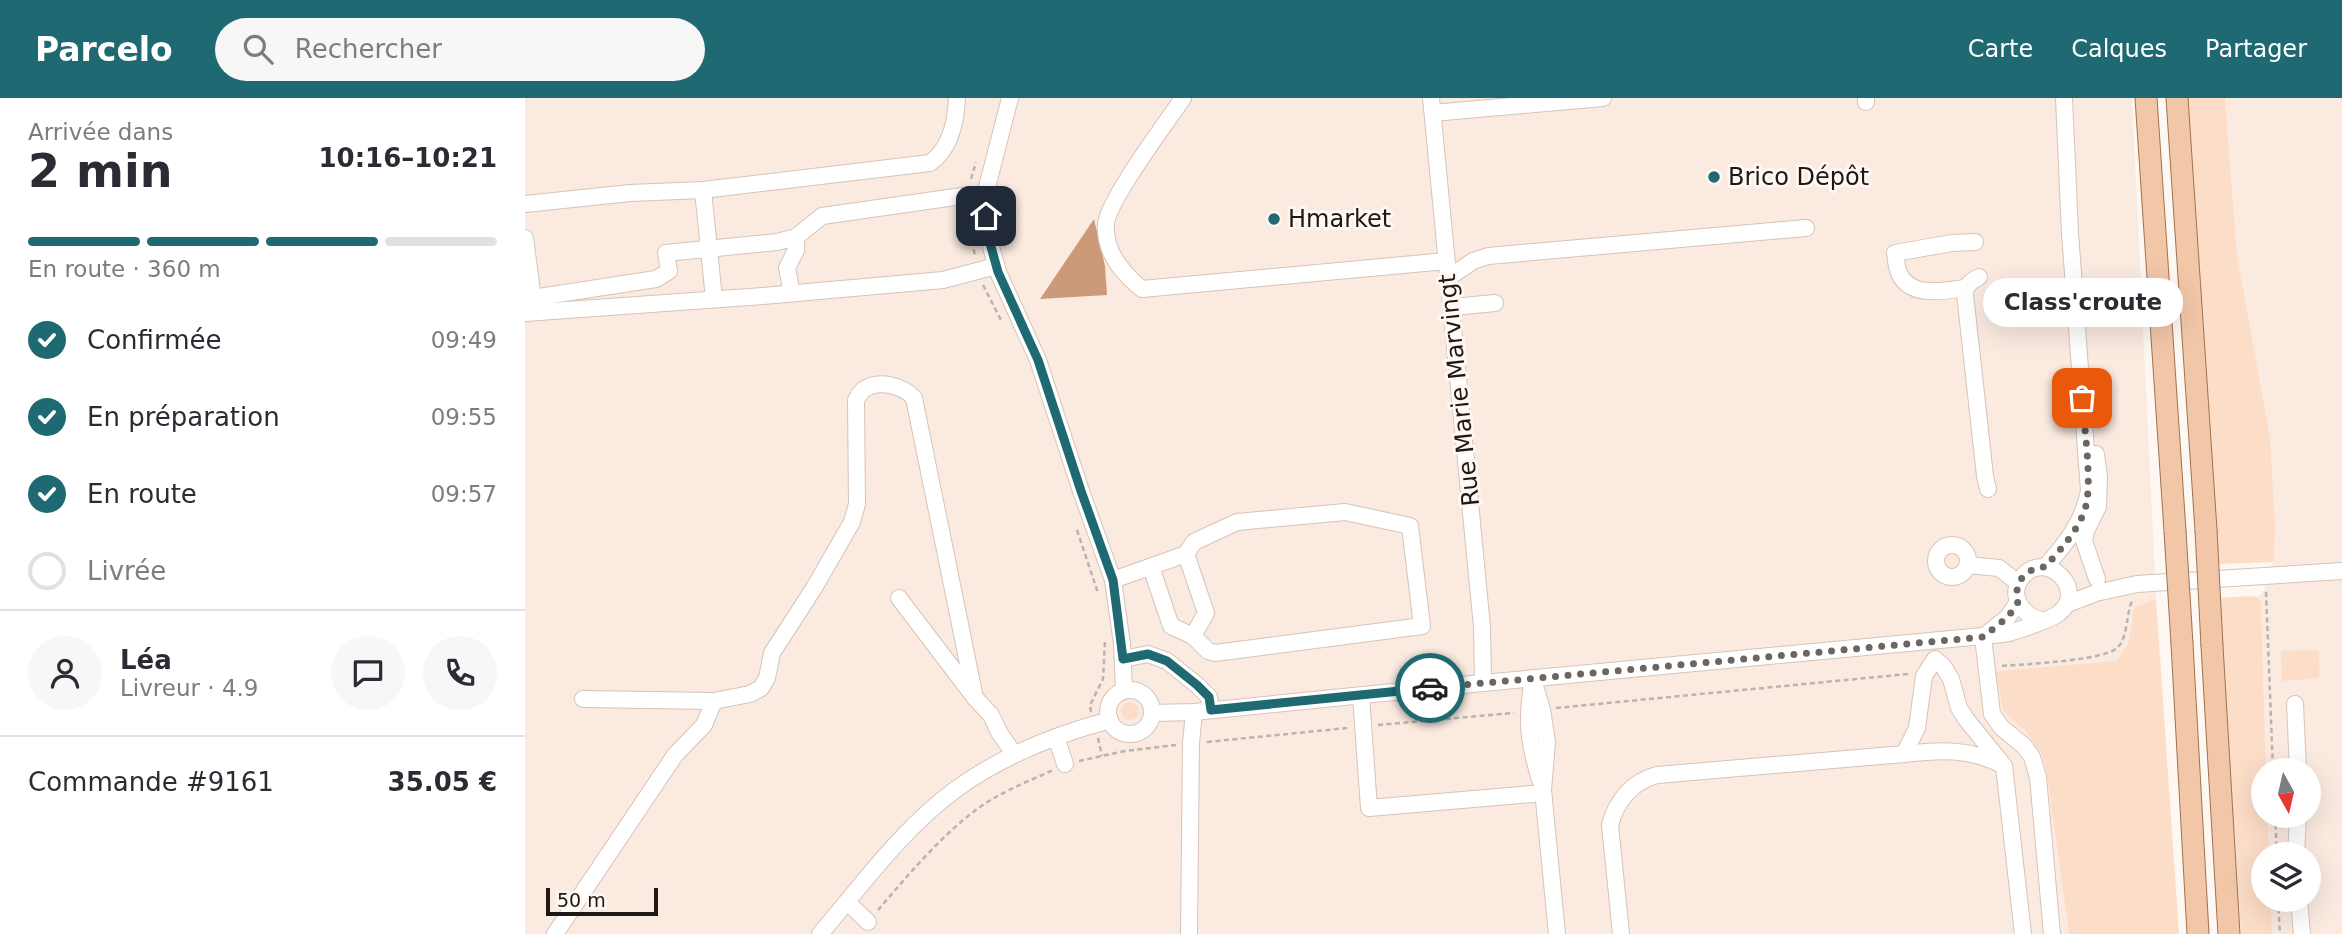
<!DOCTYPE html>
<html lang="fr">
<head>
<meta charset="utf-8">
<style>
	:root { --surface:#fff; --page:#f7f7f7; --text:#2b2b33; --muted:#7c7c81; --line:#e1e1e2; --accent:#1f6a72 }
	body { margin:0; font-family:"DejaVu Sans",sans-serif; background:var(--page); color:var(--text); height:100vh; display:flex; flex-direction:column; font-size:26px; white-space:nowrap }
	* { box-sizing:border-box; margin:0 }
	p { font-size:23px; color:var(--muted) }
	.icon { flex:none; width:38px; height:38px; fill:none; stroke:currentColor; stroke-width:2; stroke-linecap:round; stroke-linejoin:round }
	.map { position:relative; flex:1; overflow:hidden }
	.drawer { display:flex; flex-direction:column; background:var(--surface); width:525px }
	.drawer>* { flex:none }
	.needle { width:46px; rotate:172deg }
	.tools { position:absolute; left:1726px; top:660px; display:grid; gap:14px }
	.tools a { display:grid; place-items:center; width:70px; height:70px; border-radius:50%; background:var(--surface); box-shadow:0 7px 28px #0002; font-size:35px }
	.scale { position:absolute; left:21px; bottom:18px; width:112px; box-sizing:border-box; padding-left:7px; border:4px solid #1e1813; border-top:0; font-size:19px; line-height:24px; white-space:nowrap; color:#1e1813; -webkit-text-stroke:5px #fef7f2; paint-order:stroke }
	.pin { position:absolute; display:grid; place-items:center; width:60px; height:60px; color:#fff; margin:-30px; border-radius:14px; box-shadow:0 4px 10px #0006 }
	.courier { position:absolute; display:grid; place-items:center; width:70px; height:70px; margin:-35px; border:5px solid #1f6a72; border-radius:50%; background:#fff; color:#222; box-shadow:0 2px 9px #0007 }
	.bubble { position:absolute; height:49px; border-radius:24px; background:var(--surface); box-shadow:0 7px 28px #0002; font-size:23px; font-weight:700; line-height:49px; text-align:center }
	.head em { font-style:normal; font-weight:700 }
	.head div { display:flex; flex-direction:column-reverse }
	.head { display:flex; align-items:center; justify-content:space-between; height:119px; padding:0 28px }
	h1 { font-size:46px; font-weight:700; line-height:52px }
	.bar { display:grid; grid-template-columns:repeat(4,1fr); gap:10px 7px; align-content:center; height:84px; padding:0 28px }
	.bar i { height:9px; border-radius:5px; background:var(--line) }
	.bar .current { background:var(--accent) }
	.bar p { grid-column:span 4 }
	.line { display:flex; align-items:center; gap:18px; padding:0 28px; border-top:2px solid var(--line) }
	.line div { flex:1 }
	.round { display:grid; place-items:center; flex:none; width:74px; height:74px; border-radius:37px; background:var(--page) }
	ol { padding:0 28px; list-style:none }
	li { display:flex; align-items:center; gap:21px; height:77px }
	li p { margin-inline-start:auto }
	li .icon { padding:7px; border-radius:50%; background:var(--accent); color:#fff; stroke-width:4 }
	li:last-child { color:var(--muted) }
	li i { width:38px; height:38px; border:4px solid var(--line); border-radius:50% }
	header { display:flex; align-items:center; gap:42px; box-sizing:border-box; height:98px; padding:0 35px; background:var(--accent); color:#fff }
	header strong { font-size:33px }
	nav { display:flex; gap:38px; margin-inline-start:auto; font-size:24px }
	.search { width:490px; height:63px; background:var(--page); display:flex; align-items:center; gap:18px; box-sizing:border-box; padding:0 24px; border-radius:38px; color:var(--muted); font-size:26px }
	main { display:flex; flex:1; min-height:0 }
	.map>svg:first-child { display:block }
</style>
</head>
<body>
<header>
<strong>Parcelo</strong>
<div class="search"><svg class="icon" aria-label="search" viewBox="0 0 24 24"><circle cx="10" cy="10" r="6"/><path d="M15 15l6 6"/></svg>Rechercher</div>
<nav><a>Carte</a><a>Calques</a><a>Partager</a></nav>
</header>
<main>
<section class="drawer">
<div class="head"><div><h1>2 min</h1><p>Arrivée dans</p></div><em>10:16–10:21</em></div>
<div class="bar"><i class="current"></i><i class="current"></i><i class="current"></i><i></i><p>En route · 360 m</p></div>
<ol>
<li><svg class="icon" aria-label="check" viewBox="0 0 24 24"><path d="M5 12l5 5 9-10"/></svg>Confirmée<p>09:49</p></li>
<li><svg class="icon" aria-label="check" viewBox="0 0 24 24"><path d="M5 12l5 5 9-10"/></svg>En préparation<p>09:55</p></li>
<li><svg class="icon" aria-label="check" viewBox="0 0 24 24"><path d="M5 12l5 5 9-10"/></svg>En route<p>09:57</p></li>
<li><i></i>Livrée</li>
</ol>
<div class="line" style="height:126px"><a class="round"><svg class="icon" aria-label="person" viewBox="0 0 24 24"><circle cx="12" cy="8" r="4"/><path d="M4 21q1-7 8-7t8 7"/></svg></a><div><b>Léa</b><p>Livreur · 4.9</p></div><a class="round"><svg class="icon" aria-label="chat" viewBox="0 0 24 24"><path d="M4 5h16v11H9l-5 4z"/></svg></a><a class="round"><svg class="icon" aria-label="phone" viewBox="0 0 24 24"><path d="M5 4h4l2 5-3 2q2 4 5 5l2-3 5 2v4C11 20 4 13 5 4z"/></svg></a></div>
<div class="line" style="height:91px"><div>Commande #9161</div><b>35.05 €</b></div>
</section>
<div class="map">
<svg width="1817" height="836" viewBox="0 0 1817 836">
	<rect width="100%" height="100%" fill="#fef7f2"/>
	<g fill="#faeae0">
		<polygon points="0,0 1607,0 1631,501 1612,508 1609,512 1603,546 1591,563 1470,573 1478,613 1500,633 1516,655 1521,671 1544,836 0,836"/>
		<polygon points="1700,0 1817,0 1817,836 1747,836 1746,802 1783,802 1783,756 1744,756 1743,718 1783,718 1783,672 1741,672 1736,504 1733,499 1740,491 1740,477 1749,464 1750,424 1745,339 1712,157"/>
	</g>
	<g fill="#fcddc8">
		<polygon points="1663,0 1700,0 1712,157 1745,339 1750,424 1749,464 1692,466"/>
		<polygon points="1725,498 1733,499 1736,504 1741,672 1738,672 1738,718 1743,718 1744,756 1738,756 1738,802 1746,802 1747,836 1716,836 1694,500"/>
		<polygon points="1631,501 1654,836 1544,836 1521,671 1516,655 1500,633 1478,613 1470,573 1591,563 1603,546 1609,512 1612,508"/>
		<polygon points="1789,552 1793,553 1795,576 1793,580 1757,583 1756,553"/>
		<circle cx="605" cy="613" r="9"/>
	</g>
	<polygon fill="#cc9a78" points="569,121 580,168 582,197 515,201"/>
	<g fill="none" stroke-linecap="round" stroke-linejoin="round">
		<defs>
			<g id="minor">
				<polyline points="485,0 460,97 463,138 473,174 513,262 556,393 588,482 597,546 599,592"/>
				<path d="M658 0C642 24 583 102 581 126 579 153 597 175 617 191L921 163"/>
				<polyline points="906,0 957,529 958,585"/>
				<polyline points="1341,0 1341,4"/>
				<polyline points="908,15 1078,0"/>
				<polyline points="178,92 189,201"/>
				<path d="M0 106 105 95 178 92 405 65C425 51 431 24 432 0"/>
				<polyline points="0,140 8,201"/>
				<path d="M1454 179C1446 183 1441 187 1440 196L1460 378 1463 391"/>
				<polyline points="923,180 948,163 963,158 1281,130"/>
				<path d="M1440 190C1419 193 1382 201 1373 172 1371 167 1371 160 1370 155L1427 145 1450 144"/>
				<polyline points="267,195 262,170 271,152 271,139"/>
				<polyline points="0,201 131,181 144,173 141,155 252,144 271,139 297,118 444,97 460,97"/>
				<polyline points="928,209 970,205"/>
				<polyline points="0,215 238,198 418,182 471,168"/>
				<polyline points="1571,356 1574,379 1573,409 1561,433 1559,443 1572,481"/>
				<circle cx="1427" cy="463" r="16"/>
				<polyline points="661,456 681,515 668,538"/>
				<polyline points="1443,467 1474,470 1493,485"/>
				<path d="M1520 469C1541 446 1558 424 1564 393L1545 135 1539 0"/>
				<polyline points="588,482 661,456 669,444 712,424 820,414 885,428 897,528 690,555 683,553 668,538 646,528 626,469"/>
				<polyline points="374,500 450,600 466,617 474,634 489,656"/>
				<polyline points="1542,506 1571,495 1612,486 1817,473"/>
				<polyline points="1458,539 1467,616 1476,629 1499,648 1507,659 1513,679 1527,836"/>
				<polyline points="1458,539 1483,519 1493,504"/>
				<polyline points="598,561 623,556 642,563 672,587 684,599 686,612"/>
				<polyline points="1008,581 1017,612 1022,644 1018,692 1032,836"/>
				<path d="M1007 587C1001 625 1004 645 1015 682"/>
				<circle cx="605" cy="614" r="22"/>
				<polyline points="836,598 844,710 1018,695"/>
				<path d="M58 601 189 603 225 596 236 590 242 580 247 555 289 490 327 424 332 406 331 302C333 298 335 295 338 292 353 281 377 287 389 300L450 600"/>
				<polyline points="1770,606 1773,672"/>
				<path d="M627 615 669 614 958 585 1479 536C1489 534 1528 521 1534 515 1563 493 1522 451 1498 478 1482 496 1497 518 1517 522"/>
				<polyline points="531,639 540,666"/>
				<path d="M1379 656C1414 652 1445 650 1477 667"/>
				<polyline points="1771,756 1773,718"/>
				<polyline points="1774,802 1777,836"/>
				<polyline points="322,804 343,824"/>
				<polyline points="30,836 150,657 179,627 189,603"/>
				<path d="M295 836C337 787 377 731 430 692 476 658 529 637 585 622"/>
				<polyline points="664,836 666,645 669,614"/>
				<path d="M1096 836 1085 727C1091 703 1108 683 1132 677L1379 656 1392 630 1399 578 1410 561 1418 568 1426 581 1434 610 1441 621 1479 668 1498 836"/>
			</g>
			<g id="major">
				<polyline points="1621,0 1650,433"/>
				<polyline points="1652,0 1681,432"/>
				<polyline points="1657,546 1673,836"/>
				<polyline points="1687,548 1704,836"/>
			</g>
		</defs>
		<use href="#minor" stroke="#d6c4b9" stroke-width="18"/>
		<use href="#major" stroke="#a3714e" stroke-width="23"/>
		<g stroke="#bab3ae" stroke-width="2.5" stroke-dasharray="5 3.5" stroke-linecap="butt">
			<polyline points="446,81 451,64"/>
			<polyline points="444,112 446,133"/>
			<polyline points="447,143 450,158"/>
			<polyline points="458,187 476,222"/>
			<polyline points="552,432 573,495"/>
			<polyline points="1741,494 1748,672"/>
			<path d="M1477 568C1498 566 1581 563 1593 549 1603 539 1601 516 1607 503"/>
			<polyline points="1031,610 1383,576"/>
			<polyline points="566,614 565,607 578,581 580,543"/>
			<polyline points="853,627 989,615"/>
			<polyline points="573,640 577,658"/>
			<polyline points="682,644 822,630"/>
			<polyline points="554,663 600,653 651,647"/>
			<polyline points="1750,718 1752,756"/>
			<polyline points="1753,802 1755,836"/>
			<path d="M353 812C385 775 426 725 469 700 488 689 509 681 528 672"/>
		</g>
		<use href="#minor" stroke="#fff" stroke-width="16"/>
		<use href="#major" stroke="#f2c7a8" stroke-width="21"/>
		<defs>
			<g id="major-bridge">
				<polyline points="1681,432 1687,548"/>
				<polyline points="1650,433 1657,546"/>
			</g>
		</defs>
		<use href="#major-bridge" stroke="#a3714e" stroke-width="23" stroke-linecap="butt"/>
		<use href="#major-bridge" stroke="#f2c7a8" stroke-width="21"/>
	</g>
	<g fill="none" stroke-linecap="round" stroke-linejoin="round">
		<path stroke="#6c6661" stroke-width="7" stroke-dasharray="0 12.6" d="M905 590 1458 539 1483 519 1493 504C1488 485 1500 470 1520 469 1535 452 1553 433 1560 411 1568 387 1559 328 1557 300"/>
		<polyline stroke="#1f6a72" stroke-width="9" points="461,118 463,138 473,174 513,262 556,393 588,482 598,561 623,556 642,563 672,587 684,599 686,612 905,590"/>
	</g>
	<g fill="#1f6a72" stroke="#fef7f2" stroke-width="2.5">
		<circle cx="1189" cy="79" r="7"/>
		<circle cx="749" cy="121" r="7"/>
	</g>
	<g text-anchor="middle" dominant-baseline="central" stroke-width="6" stroke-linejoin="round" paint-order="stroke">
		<g font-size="24" fill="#1e1813" stroke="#fef7f2" text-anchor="start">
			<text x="1203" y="79">Brico Dépôt</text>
			<text x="763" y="121">Hmarket</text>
		</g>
		<g font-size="24" fill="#1e1813" stroke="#fef7f2">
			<text transform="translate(934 292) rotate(-96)">Rue Marie Marvingt</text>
		</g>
	</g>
</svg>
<div class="tools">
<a><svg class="needle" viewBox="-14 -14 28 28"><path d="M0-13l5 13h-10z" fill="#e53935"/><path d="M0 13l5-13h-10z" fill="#7c7c81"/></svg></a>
<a><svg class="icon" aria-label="layers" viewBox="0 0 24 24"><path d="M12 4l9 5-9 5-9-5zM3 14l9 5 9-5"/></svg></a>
</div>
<div class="scale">50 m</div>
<div class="pin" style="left:1557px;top:300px;background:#ea580c"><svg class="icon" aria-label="bag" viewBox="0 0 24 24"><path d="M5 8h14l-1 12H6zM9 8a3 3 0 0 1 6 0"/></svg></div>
<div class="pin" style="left:461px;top:118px;background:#1f2937"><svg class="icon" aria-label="home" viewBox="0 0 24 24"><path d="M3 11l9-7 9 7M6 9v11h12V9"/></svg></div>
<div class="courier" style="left:905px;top:590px"><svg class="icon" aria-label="car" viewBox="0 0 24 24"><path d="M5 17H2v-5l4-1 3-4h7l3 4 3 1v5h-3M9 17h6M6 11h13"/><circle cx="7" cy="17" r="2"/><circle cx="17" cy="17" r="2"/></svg></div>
<div class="bubble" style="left:1458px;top:180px;width:200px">Class'croute</div>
</div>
</main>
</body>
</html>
